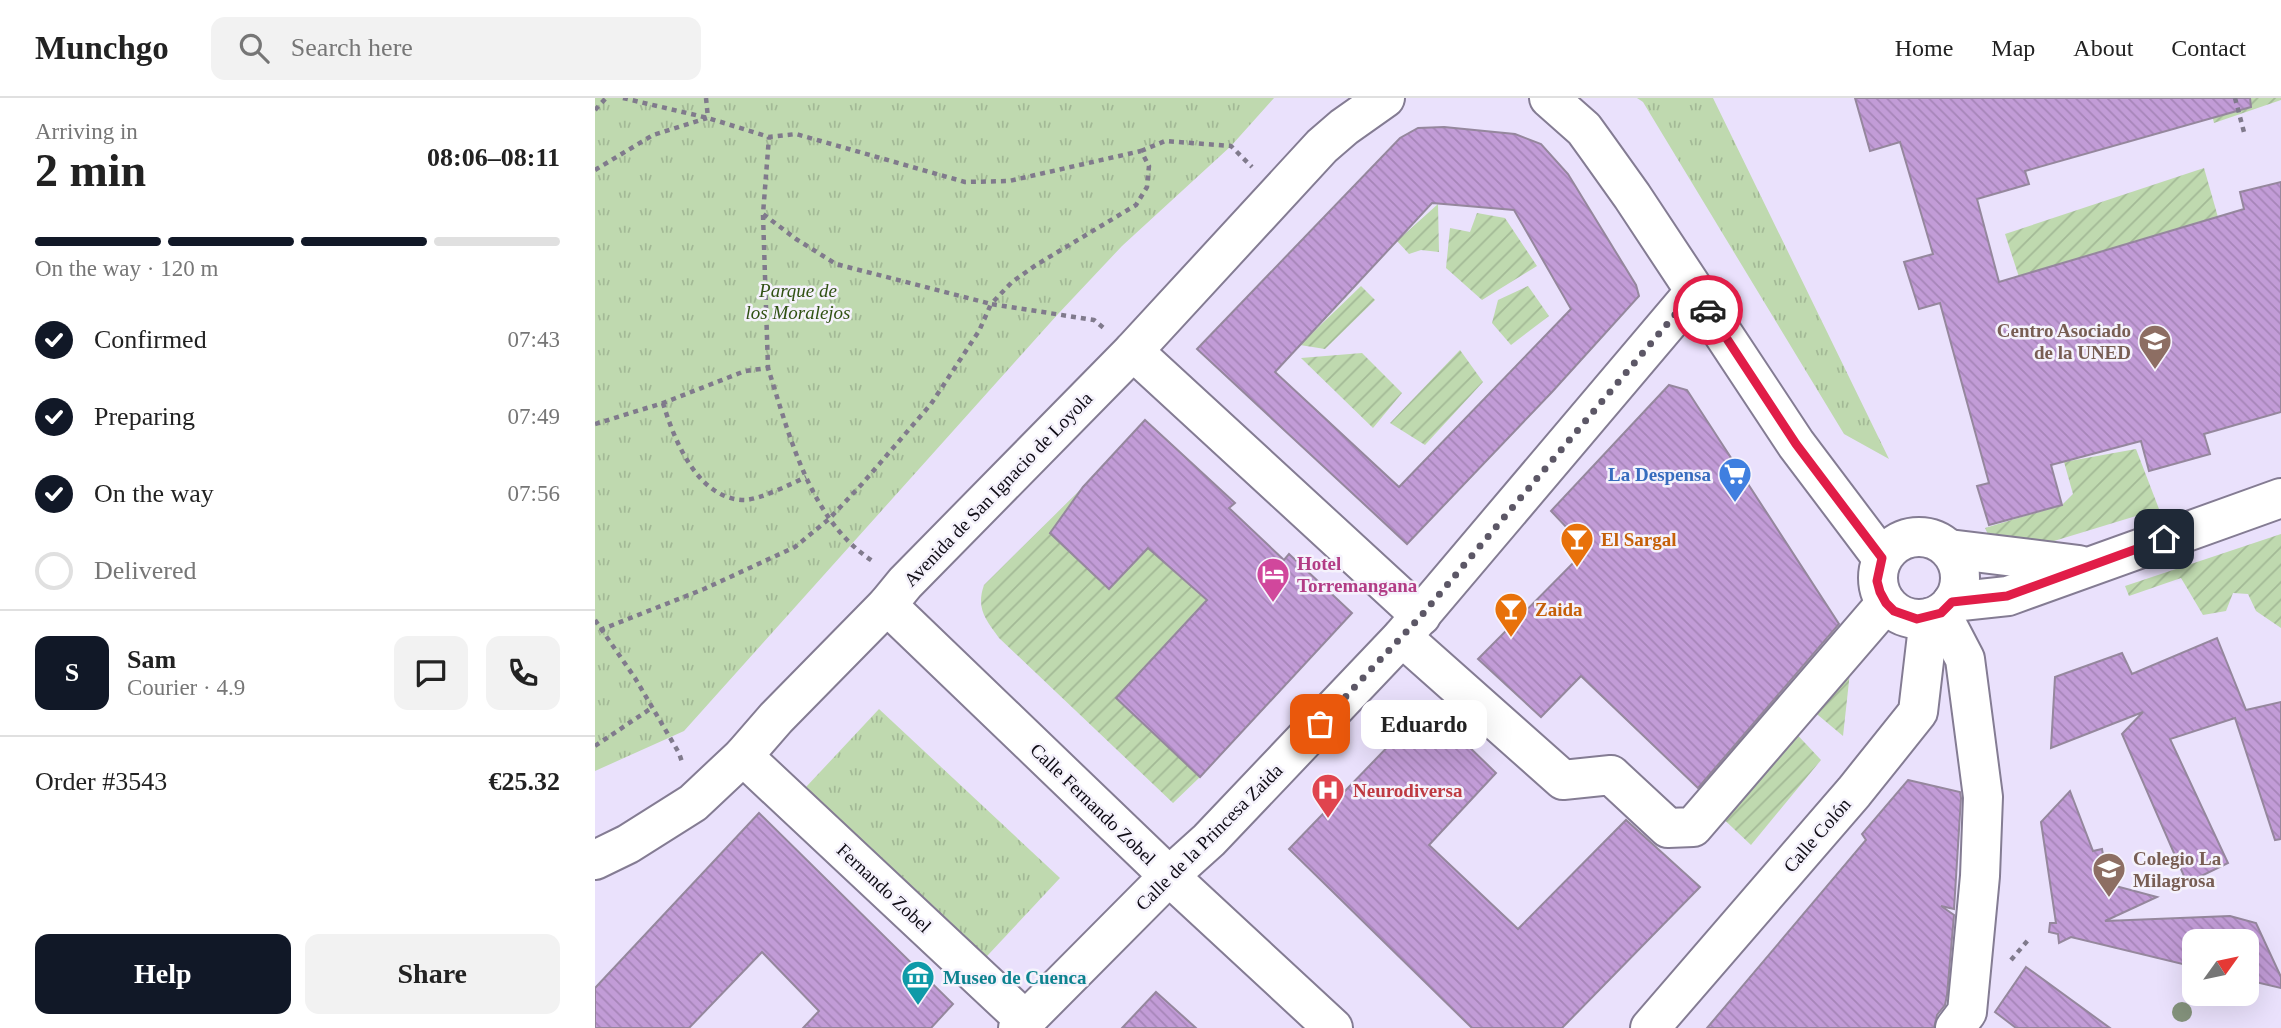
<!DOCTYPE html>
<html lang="en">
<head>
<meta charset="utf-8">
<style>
	:root { --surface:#fff; --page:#f2f2f2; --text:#222; --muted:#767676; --line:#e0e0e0; --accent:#111827 }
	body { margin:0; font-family:"Times New Roman",serif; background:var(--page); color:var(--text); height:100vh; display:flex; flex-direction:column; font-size:26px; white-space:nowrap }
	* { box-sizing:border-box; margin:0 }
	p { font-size:23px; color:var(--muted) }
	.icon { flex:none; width:38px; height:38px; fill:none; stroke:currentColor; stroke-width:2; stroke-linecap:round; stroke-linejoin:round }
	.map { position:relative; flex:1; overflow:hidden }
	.side { display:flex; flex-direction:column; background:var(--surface); width:595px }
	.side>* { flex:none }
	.needle { width:46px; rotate:57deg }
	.tools { position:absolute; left:1587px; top:831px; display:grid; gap:14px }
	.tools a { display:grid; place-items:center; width:77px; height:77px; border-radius:14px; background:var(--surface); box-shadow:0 7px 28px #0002; font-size:35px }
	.pin { position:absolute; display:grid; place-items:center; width:60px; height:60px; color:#fff; margin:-30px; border-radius:14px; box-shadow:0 4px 10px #0006 }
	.courier { position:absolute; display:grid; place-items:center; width:70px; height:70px; margin:-35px; border:5px solid #e11d48; border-radius:50%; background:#fff; color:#222; box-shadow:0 2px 9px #0007 }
	.bubble { position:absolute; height:49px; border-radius:14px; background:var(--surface); box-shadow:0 7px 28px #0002; font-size:23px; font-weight:800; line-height:49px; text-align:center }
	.overview em { font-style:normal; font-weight:800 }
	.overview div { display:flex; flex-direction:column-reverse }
	.overview { display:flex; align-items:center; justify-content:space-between; height:119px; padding:0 35px }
	h1 { font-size:46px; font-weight:800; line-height:52px }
	.bar { display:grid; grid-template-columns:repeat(4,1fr); gap:10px 7px; align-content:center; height:84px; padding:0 35px }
	.bar i { height:9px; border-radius:5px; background:var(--line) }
	.bar .on { background:var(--accent) }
	.bar p { grid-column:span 4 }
	.line { display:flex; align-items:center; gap:18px; padding:0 35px; border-top:2px solid var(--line) }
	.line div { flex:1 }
	.round { display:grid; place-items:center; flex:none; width:74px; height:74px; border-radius:14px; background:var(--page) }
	ol { padding:0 35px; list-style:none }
	li { display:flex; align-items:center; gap:21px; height:77px }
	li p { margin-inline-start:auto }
	li .icon { padding:7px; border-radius:50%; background:var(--accent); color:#fff; stroke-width:4 }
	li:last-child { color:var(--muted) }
	li i { width:38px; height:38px; border:4px solid var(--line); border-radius:50% }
	.action { display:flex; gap:14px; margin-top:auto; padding:14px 35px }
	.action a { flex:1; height:80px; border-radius:14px; background:var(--accent); color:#fff; font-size:28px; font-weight:800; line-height:80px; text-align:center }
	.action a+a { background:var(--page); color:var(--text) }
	header { display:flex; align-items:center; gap:42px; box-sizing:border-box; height:98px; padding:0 35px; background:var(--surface); border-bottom:2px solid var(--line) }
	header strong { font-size:33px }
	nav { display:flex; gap:38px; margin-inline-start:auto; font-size:24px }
	.search { width:490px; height:63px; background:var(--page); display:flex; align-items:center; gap:18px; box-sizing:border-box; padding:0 24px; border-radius:14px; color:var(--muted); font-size:26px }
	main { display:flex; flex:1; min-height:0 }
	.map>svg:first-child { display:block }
</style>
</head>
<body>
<header>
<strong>Munchgo</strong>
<div class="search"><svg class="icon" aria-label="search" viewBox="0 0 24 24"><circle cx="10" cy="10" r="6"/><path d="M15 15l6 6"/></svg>Search here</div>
<nav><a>Home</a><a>Map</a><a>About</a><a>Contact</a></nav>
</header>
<main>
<section class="side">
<div class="overview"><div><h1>2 min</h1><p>Arriving in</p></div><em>08:06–08:11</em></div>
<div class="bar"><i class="on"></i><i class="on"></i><i class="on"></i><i></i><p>On the way · 120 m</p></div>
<ol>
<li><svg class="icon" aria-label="check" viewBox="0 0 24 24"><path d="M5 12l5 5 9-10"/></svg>Confirmed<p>07:43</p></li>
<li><svg class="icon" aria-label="check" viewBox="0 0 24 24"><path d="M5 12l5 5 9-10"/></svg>Preparing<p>07:49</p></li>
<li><svg class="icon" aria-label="check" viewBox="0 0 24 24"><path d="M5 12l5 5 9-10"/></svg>On the way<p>07:56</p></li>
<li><i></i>Delivered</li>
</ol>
<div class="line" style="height:126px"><b class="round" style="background:var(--accent);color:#fff">S</b><div><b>Sam</b><p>Courier · 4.9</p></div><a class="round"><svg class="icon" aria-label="chat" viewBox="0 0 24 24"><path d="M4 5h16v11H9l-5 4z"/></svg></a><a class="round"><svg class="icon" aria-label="phone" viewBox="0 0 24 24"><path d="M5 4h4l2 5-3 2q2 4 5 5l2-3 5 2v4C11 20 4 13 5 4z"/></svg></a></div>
<div class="line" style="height:91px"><div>Order #3543</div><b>€25.32</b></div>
<div class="action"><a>Help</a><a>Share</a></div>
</section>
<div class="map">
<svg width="1686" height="930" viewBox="0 0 1686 930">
	<defs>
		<pattern id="park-tufts" width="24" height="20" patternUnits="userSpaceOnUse" patternTransform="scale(1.75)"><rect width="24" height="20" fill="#bfd9af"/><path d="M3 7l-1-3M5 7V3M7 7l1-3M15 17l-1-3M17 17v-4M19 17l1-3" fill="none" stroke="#a3b996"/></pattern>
		<pattern id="garden-furrows" width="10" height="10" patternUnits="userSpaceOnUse" patternTransform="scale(1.75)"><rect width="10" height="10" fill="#bfd9af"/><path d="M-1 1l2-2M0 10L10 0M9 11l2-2" fill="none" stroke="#a3b996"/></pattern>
		<pattern id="building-back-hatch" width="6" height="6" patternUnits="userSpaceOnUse" patternTransform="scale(1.75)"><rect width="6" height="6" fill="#c29cd7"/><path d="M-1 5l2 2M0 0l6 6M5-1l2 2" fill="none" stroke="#a685b8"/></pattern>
	</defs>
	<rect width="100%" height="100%" fill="#eae1fc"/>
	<g fill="url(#park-tufts)">
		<polygon points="0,0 679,0 636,48 527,148 463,216 89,633 0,673"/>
		<polygon points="1042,0 1118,0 1294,361 1249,336 1048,4"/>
		<polygon points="284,611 465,780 378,873 197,704"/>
	</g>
	<g fill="url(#garden-furrows)">
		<polygon points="1613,0 1686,0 1686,2 1619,25"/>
		<polygon points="1609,70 1656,235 1424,179 1410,136"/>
		<polygon points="843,106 844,154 826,152 814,156 802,143"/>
		<polygon points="882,115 910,120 942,168 887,202 851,170 855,130 875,134"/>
		<polygon points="766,188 780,202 730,251 705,247"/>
		<polygon points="933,188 954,218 916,247 897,225 903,202"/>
		<polygon points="865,252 888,284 830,347 795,325"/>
		<polygon points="767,255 807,295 778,330 706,260"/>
		<polygon points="1541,351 1564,411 1459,443 1397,445 1390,430 1467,407 1478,396 1469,364"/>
		<path d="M488 389 455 435 514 490 553 450 576 471 617 497 521 600 605 679 578 705 404 540C390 521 381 510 389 487Z"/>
		<polygon points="1686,436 1686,530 1661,513 1653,496 1638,495 1631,513 1608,517 1586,480 1534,498 1530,488"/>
		<polygon points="1255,574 1248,638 1217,612"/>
		<polygon points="1195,629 1226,662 1156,747 1121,714"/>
	</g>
	<g fill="url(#building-back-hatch)" stroke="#95879d" stroke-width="2" fill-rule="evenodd">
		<polygon points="1260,0 1655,0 1656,9 1430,73 1434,86 1382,101 1404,184 1649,111 1645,94 1686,84 1686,314 1609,336 1615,356 1554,373 1546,343 1456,367 1467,407 1394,427 1382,388 1394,385 1345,205 1324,211 1309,164 1338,156 1305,44 1275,53"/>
		<path d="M849 29 920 36 946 46 973 76 1041 187 1044 198 957 294 812 446 602 251 805 40 823 30ZM837 105 919 112 976 211 804 389 680 274Z"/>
		<polygon points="1074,287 1092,292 1244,526 1103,690 986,578 946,619 883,561 992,451 956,413"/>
		<polygon points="550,322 640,405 634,410 689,462 694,456 757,515 605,679 521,600 612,502 553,450 514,491 455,435 488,389"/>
		<polygon points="1622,540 1651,612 1686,604 1686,741 1680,742 1640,620 1575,641 1633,765 1592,785 1527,636 1548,614 1456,650 1460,579 1527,555 1537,576"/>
		<polygon points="832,608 901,675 834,747 923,831 1031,722 1105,789 967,930 877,930 694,751"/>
		<polygon points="1313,682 1365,694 1366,700 1359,811 1346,808 1359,817 1352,897 1350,907 1342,917 1339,930 1112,930 1271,742 1267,736"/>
		<polygon points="1475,693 1498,753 1507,751 1513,786 1562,799 1510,823 1635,818 1661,825 1686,879 1686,890 1652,882 1652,844 1600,844 1600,869 1476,839 1464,845 1463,836 1454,834 1455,825 1461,825 1446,724"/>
		<polygon points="164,715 358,906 336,930 208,930 224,913 167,854 94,930 0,930 0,890"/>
		<polygon points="1431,869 1515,930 1421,930 1400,914"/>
		<polygon points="561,894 601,930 527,930"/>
	</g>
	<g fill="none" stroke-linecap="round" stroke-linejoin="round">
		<defs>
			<g id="minor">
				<polyline points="954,0 989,31 1002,49 1037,98 1201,346 1287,460"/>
				<polyline points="538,253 826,518"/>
				<circle cx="1324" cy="480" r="41"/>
				<polyline points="1354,451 1484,467"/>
				<polyline points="1357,504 1413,498 1686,400"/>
				<polyline points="292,507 574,778 738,930"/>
				<polyline points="1346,515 1370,561 1388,699 1385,778 1372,914 1360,930"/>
				<polyline points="807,539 968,682 1016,677 1073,730 1098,729 1291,505"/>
				<polyline points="148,658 430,922"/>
				<polyline points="0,762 33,746 98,705 148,658 181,620 292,507 310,485 538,253 727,48 749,29 790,0"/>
				<polyline points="423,930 574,778 614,742 807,539 1100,193"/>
				<polyline points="1055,930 1259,694 1323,614 1334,520"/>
			</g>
		</defs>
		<use href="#minor" stroke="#847c93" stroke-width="42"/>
		<g stroke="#807a8c" stroke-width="4.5" stroke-dasharray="5 5" stroke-linecap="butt">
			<polyline points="28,0 113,20 174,39 201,36 370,84 414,83 546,53 554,68 552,89 541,107 441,167 417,184 396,206 499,222 510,231"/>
			<polyline points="111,0 113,20"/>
			<polyline points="1640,0 1650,38"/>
			<polyline points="0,12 11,0"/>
			<polyline points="546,53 570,43 636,48 657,69"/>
			<polyline points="0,72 58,37 112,20"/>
			<polyline points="168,117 173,270"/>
			<path d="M68 305C79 342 103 402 150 402 166 401 196 386 211 379"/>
			<path d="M0 326 68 305 150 273 173 270C195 339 215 423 279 464"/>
			<polyline points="0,522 40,580 84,655 87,664"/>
			<polyline points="5,532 109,491 200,449 234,421 267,386 336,306 384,233 396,206 241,166 201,141 168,116 174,39"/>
			<polyline points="0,648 58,609"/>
			<polyline points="1416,862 1434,841"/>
		</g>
		<use href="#minor" stroke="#fff" stroke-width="38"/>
	</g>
	<circle fill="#84927c" cx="1587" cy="914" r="10"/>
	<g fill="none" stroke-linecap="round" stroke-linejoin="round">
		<polyline stroke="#5c5766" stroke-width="7" stroke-dasharray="0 12.6" points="725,626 826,518 1100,193 1113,212"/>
		<polyline stroke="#e11d48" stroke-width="9" points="1113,212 1201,346 1287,460 1282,483 1285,494 1291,505 1299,513 1322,521 1346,515 1357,504 1412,498 1569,441"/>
	</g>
	<defs>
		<symbol id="university-pin" viewBox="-11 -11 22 30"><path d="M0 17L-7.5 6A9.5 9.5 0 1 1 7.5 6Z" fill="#8d6e63" stroke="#f5f2fc"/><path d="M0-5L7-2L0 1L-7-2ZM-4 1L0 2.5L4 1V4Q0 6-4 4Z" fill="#fff"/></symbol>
		<symbol id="supermarket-pin" viewBox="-11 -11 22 30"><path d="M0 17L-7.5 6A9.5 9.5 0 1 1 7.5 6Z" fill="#3f7fe0" stroke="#f5f2fc"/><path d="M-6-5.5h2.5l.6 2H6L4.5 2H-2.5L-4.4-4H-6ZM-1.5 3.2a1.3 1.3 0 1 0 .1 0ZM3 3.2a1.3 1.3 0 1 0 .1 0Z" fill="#fff"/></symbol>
		<symbol id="bar-pin" viewBox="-11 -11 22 30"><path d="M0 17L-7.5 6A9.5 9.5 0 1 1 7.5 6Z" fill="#e8710a" stroke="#f5f2fc"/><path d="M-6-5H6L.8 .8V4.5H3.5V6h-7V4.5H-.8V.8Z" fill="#fff"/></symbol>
		<symbol id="hotel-pin" viewBox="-11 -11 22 30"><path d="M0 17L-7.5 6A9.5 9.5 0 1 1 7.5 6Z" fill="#d1479c" stroke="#f5f2fc"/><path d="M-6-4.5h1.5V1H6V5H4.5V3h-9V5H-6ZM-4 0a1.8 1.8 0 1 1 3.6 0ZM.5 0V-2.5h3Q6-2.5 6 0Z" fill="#fff"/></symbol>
		<symbol id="hospital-pin" viewBox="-11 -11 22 30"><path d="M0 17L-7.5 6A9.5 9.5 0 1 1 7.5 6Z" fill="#e0444e" stroke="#f5f2fc"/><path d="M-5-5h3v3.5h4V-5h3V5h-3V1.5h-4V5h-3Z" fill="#fff"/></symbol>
		<symbol id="school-pin" viewBox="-11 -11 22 30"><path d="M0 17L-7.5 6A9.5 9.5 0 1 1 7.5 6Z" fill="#8d6e63" stroke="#f5f2fc"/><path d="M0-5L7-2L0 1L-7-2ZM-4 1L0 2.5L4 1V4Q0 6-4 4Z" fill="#fff"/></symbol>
		<symbol id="museum-pin" viewBox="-11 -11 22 30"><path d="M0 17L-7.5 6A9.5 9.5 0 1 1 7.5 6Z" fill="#0f9aa8" stroke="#f5f2fc"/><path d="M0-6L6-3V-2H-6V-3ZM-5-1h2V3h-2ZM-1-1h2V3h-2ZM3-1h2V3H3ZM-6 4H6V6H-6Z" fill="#fff"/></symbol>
	</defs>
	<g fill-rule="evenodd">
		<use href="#university-pin" x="1541" y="224" width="38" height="52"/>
		<use href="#supermarket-pin" x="1121" y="357" width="38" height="52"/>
		<use href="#bar-pin" x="963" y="422" width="38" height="52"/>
		<use href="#hotel-pin" x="659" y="457" width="38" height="52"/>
		<use href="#bar-pin" x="897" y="492" width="38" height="52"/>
		<use href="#hospital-pin" x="714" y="673" width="38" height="52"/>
		<use href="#school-pin" x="1495" y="752" width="38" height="52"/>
		<use href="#museum-pin" x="304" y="860" width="38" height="52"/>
	</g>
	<g text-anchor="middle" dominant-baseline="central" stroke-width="5" stroke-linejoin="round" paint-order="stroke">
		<g font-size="19" font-style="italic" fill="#305113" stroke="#f5f2fc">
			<text x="203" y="192">Parque de<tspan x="203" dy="22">los Moralejos</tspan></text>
		</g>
		<g font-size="19" font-weight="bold" fill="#785e54" stroke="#f5f2fc" text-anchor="end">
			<text x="1536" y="232">Centro Asociado<tspan x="1536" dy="22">de la UNED</tspan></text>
			<text x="1538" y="760" text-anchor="start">Colegio La<tspan x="1538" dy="22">Milagrosa</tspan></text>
		</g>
		<g font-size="19" font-weight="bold" fill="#366cbe" stroke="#f5f2fc" text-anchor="end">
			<text x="1116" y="376">La Despensa</text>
		</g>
		<g font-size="19" fill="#0f0c15" stroke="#f5f2fc">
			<text transform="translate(403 391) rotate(-46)">Avenida de San Ignacio de Loyola</text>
			<text transform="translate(498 706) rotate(44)">Calle Fernando Zobel</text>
			<text transform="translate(1222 737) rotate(-49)">Calle Colón</text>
			<text transform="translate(614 739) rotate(-45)">Calle de la Princesa Zaida</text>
			<text transform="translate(289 790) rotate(43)">Fernando Zobel</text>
		</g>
		<g font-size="19" font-weight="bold" fill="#c56008" stroke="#f5f2fc" text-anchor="start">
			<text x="1006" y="441">El Sargal</text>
			<text x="940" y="511">Zaida</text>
		</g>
		<g font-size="19" font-weight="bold" fill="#b23c85" stroke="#f5f2fc" text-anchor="start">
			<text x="702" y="465">Hotel<tspan x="702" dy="22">Torremangana</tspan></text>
		</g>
		<g font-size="19" font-weight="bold" fill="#be3a42" stroke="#f5f2fc" text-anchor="start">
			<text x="758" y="692">Neurodiversa</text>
		</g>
		<g font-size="19" font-weight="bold" fill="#0d838f" stroke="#f5f2fc" text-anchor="start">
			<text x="348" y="879">Museo de Cuenca</text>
		</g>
	</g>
</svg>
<div class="tools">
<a><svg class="needle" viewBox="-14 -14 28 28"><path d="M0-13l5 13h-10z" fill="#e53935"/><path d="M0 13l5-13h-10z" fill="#767676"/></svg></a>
</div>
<div class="pin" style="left:725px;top:626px;background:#ea580c"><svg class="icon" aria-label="bag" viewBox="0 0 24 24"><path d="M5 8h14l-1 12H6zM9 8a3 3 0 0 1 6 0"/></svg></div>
<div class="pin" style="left:1569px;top:441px;background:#1f2937"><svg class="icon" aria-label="home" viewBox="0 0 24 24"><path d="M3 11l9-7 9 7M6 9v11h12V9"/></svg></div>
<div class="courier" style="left:1113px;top:212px"><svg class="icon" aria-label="car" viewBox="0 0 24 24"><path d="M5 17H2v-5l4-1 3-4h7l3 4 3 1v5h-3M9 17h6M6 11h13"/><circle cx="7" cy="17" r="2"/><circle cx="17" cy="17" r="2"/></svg></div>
<div class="bubble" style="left:766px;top:602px;width:126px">Eduardo</div>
</div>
</main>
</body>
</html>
